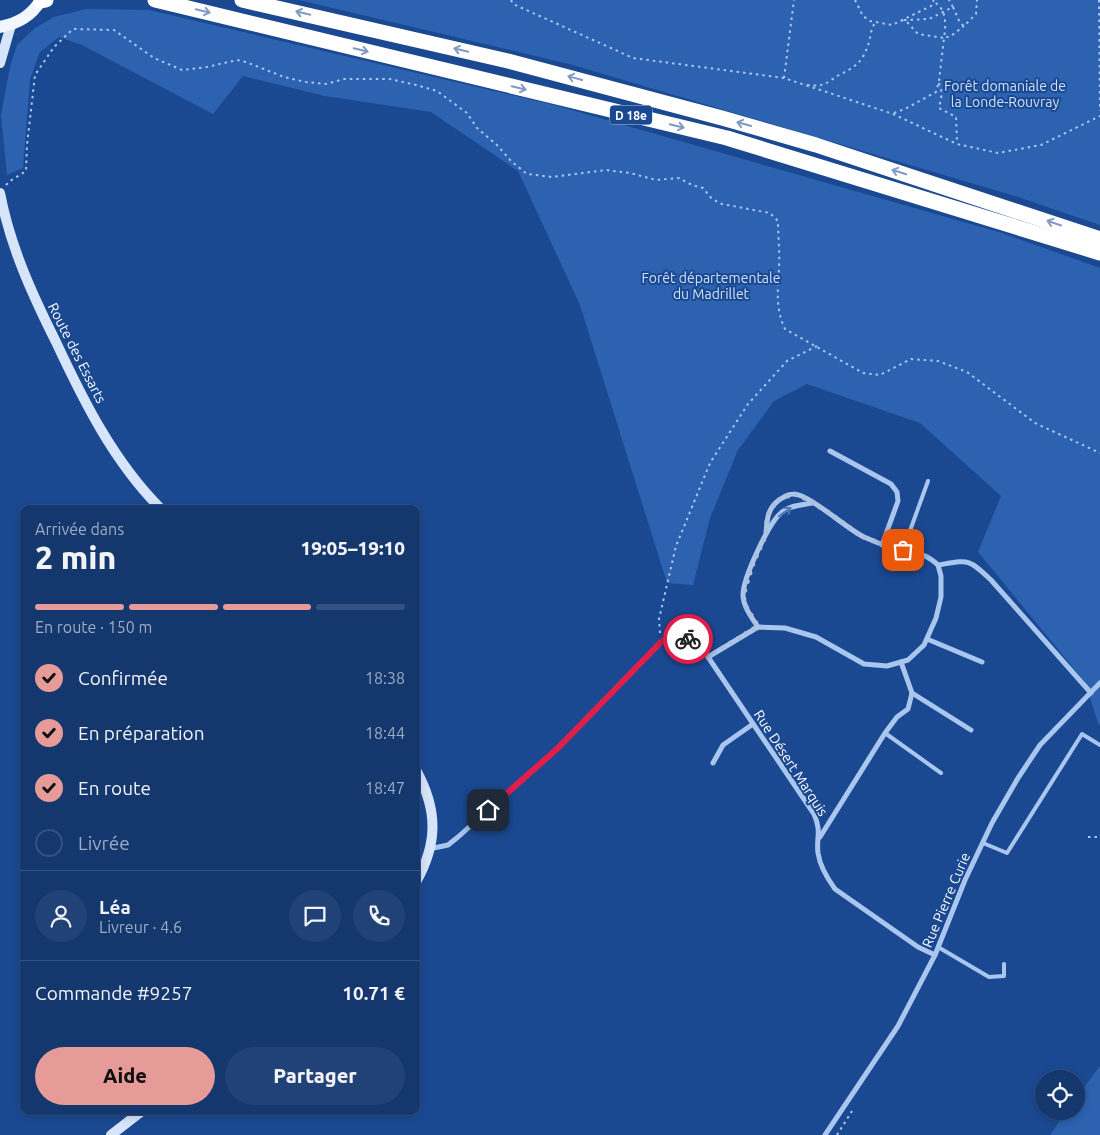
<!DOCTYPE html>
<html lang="fr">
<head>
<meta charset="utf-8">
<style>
	:root { --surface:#14376e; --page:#214276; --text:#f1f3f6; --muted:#9dacc2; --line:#335181; --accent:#e69b98 }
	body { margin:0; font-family:Ubuntu,sans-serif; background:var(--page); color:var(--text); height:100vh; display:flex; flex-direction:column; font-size:19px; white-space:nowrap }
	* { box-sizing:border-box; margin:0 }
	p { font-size:16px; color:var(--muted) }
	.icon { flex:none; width:28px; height:28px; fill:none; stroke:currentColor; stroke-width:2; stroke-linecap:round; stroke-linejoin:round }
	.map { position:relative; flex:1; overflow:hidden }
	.sheet { position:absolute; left:20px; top:505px; width:400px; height:610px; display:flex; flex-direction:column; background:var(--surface); border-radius:10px; box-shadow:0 2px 8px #0003,0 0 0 1px var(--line) }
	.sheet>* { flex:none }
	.fabs { position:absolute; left:1035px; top:1070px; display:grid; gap:10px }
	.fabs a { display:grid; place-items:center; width:50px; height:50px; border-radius:50%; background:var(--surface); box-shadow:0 2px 8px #0003,0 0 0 1px var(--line); font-size:25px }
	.pin { position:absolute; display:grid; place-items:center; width:42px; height:42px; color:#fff; margin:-21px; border-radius:10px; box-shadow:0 2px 8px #0006 }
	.courier { position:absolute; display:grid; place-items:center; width:50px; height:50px; margin:-25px; border:4px solid #e11d48; border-radius:50%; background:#fff; color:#222; box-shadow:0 1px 6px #0007 }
	.head em { font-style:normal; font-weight:800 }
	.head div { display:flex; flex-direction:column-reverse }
	.head { display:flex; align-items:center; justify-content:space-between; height:85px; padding:0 15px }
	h1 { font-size:32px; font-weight:800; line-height:38px }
	.bar { display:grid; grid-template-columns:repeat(4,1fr); gap:8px 5px; align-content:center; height:60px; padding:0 15px }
	.bar i { height:6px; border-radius:4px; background:var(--line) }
	.bar .active { background:var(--accent) }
	.bar p { grid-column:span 4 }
	.line { display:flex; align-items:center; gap:12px; padding:0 15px; border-top:1px solid var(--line) }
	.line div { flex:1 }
	.round { display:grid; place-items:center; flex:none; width:52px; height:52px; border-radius:26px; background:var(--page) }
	ol { padding:0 15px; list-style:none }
	li { display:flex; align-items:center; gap:15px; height:55px }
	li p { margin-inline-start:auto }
	li .icon { padding:5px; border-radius:50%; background:var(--accent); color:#111; stroke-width:4 }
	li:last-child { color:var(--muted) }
	li i { width:28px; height:28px; border:2px solid var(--line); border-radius:50% }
	.primary-button { display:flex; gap:10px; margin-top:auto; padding:10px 15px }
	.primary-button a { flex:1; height:58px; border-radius:30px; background:var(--accent); color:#111; font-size:20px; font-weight:800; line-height:58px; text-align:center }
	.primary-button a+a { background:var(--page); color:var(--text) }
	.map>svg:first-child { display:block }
</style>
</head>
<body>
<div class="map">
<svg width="1100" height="1135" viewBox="0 0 1100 1135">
	<rect width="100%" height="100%" fill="#1a4992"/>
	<g fill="#2c62b0">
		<polygon points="299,0 1100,0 1100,225 1018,197 573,65"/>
		<polygon points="86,9 149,10 554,105 1002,233 1100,268 1100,725 1098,723 1085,682 978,552 1001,496 920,423 807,384 774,401 738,450 710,518 693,585 667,583 580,305 518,171 431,112 325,96 243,76 213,114 82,45 59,37 40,52 30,79 23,168 7,175 1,115 10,67 17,45 35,28 54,17"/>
		<polygon points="1100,1066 1100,1135 1050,1135 1067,1111 1076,1111 1076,1098"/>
	</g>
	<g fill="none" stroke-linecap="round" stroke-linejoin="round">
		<g stroke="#a9c6ef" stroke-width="2" stroke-dasharray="2.5 4" stroke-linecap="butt">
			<polyline points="511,0 513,4 633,58 784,78 893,114 957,144 998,153 1041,145 1100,116"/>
			<polyline points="855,0 863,16 870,21 892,25 931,6 934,2 933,0"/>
			<polyline points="1099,0 1100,111"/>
			<polyline points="953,7 960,23 964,26 976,14 977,0"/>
			<path d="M901 20 907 22 918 34 944 38C946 25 947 9 934 2"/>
			<polyline points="904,20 929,19 953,7 949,0"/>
			<polyline points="784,78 794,0"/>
			<polyline points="939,83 942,93 939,108 956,117 957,143"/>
			<path d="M807 85C826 87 825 83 839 75 855 67 862 63 868 45 871 38 870 30 875 23"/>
			<polyline points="894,113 905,109 936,92 939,81 944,38 951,36 964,26"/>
			<path d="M6 185 10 181 26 171 27 145 35 75 54 47 73 29 114 30 154 58 182 70 207 67 237 60 246 62 284 77 306 82 326 84 344 79H390L416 85 437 91 467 113 477 128 497 145 511 161 527 174 552 177 606 170 630 173 656 180 679 178 692 185 703 188 712 199 722 204 770 213 778 221C778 236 780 252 779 268 778 290 775 308 785 329L863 373 880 375 911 359 938 361 967 372 1035 423 1100 453"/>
			<polyline points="660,633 659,619 676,546 710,463 748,404 787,361 817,346"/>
			<polyline points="1088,837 1100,837"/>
			<polyline points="837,1135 852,1111"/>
		</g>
		<g stroke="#a9c6ef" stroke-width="4">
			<polyline points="903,550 928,481"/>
			<polyline points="885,733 941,773"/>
			<polyline points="983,843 1007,853 1082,734 1100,745"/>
			<polyline points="938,947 989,977 1004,976 1004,964"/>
		</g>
		<g stroke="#a9c6ef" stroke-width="5">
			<polyline points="830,451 891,484 897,492 898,501 882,545"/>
			<path d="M766 534C767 520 767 509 779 500 782 498 789 494 793 494 808 493 848 530 864 537 873 541 883 545 892 548 911 554 922 550 938 565"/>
			<path d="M938 565C969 560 968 558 991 580L1091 693"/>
			<path d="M758 627C752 618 743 606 743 595 743 578 769 522 782 512 791 505 802 505 812 503"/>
			<polyline points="927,639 982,662"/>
			<polyline points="708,657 758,627 785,628 816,637 864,664 887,666 908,660 924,645 936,618 941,597 941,576 938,565"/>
			<polyline points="901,662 912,693 971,730"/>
			<polyline points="713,763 723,745 753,724"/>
			<polyline points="820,837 885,733 897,717 908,709 912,693"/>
			<path d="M429 849 448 845 458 837 558 748 661 642C680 632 689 637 704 651L814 814C822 833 816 836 818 853 820 867 827 878 835 889L918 947 935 955"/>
			<polyline points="825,1135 898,1026 935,955 965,880 992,823 1018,778 1040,745 1100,683"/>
		</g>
		<g stroke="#d7e5fb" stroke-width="10">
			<polyline points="0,63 11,25"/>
			<path d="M0 193C10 246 32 294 56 342 84 402 114 462 161 509"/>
			<path d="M416 770C438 810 438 843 416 882"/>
			<polyline points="111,1135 142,1111"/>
		</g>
		<path stroke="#f2f6ff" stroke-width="12" d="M0 27C19 23 31 16 41 0"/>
		<g stroke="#fff" stroke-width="15">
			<polyline points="155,0 727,138 1100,253"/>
			<polyline points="242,0 508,61 722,118 816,145 1100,239"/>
			<polyline points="41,1 46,0"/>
		</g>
	</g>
	<defs><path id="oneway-shaft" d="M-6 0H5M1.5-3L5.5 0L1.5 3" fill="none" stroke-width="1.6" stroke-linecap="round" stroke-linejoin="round" transform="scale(1.25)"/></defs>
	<g stroke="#819bc3">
		<use href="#oneway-shaft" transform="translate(203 11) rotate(14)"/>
		<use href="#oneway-shaft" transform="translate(303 13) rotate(-167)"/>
		<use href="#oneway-shaft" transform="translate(361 50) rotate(14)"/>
		<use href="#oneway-shaft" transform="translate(461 50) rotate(-167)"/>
		<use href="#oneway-shaft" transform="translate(575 78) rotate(-165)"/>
		<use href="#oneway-shaft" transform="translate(519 88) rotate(14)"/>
		<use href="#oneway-shaft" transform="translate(744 124) rotate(-164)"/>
		<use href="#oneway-shaft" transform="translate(677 126) rotate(14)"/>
		<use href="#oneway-shaft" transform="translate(899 172) rotate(-162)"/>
		<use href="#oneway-shaft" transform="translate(1054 223) rotate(-161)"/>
	</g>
	<use stroke="#4c75b3" href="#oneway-shaft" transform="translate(785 512) rotate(-35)"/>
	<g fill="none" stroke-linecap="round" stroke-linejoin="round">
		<polyline stroke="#afbfd9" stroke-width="5" stroke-dasharray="0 9" points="688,639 704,651 708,657 758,626 747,609 743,596 752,566 766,534 767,519 771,508 780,499 793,494 801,496 828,512 861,536 894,549 903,550"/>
		<polyline stroke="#e11d48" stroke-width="6" points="488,810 558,748 661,642 671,636 688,639"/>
	</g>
	<g text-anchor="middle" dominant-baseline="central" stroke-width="4" stroke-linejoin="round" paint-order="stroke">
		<rect fill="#1a4992" stroke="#bac8de" stroke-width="1" x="610" y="105.5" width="42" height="19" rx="4"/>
		<g font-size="12" font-weight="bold" fill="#fff">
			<text x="631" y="115">D 18e</text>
		</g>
		<g font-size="14" fill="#d0e2fb" stroke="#1a4992">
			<text x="1005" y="86">Forêt domaniale de<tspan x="1005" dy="16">la Londe-Rouvray</tspan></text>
			<text x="711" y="278">Forêt départementale<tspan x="711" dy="16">du Madrillet</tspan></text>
		</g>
		<g font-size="14" fill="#fff" stroke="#1a4992">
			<text transform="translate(77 353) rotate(63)">Route des Essarts</text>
			<text transform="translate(791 763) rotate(57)">Rue Désert Marquis</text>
			<text transform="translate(946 900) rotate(-67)">Rue Pierre Curie</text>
		</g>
	</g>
</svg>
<div class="fabs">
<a><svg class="icon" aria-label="locate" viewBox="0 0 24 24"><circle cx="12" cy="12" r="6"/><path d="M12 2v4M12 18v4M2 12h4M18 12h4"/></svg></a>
</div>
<div class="pin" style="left:903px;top:550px;background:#ea580c"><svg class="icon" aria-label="bag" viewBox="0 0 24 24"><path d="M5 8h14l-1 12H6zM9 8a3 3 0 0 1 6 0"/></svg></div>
<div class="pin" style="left:488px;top:810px;background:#1f2937"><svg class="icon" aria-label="home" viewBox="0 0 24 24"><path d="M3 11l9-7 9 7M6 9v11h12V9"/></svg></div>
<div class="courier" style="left:688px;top:639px"><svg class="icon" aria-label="bike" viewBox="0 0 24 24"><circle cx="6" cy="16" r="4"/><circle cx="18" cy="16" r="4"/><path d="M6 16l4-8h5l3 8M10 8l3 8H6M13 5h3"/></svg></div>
<section class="sheet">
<div class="head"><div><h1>2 min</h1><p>Arrivée dans</p></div><em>19:05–19:10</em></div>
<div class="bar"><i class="active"></i><i class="active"></i><i class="active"></i><i></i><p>En route · 150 m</p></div>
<ol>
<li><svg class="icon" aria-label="check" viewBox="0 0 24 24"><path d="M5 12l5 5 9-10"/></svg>Confirmée<p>18:38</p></li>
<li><svg class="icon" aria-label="check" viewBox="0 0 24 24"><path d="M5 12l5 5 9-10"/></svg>En préparation<p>18:44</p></li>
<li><svg class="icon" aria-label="check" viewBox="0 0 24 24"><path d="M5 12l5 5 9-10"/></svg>En route<p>18:47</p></li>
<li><i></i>Livrée</li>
</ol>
<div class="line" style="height:90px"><a class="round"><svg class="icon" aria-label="person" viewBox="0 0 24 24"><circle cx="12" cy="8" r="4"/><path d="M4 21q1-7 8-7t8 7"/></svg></a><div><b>Léa</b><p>Livreur · 4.6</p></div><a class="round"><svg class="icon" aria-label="chat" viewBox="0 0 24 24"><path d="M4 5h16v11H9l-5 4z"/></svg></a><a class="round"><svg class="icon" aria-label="phone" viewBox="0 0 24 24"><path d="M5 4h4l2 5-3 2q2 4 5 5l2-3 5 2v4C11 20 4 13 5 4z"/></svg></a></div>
<div class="line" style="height:65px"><div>Commande #9257</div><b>10.71 €</b></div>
<div class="primary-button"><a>Aide</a><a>Partager</a></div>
</section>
</div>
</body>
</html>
